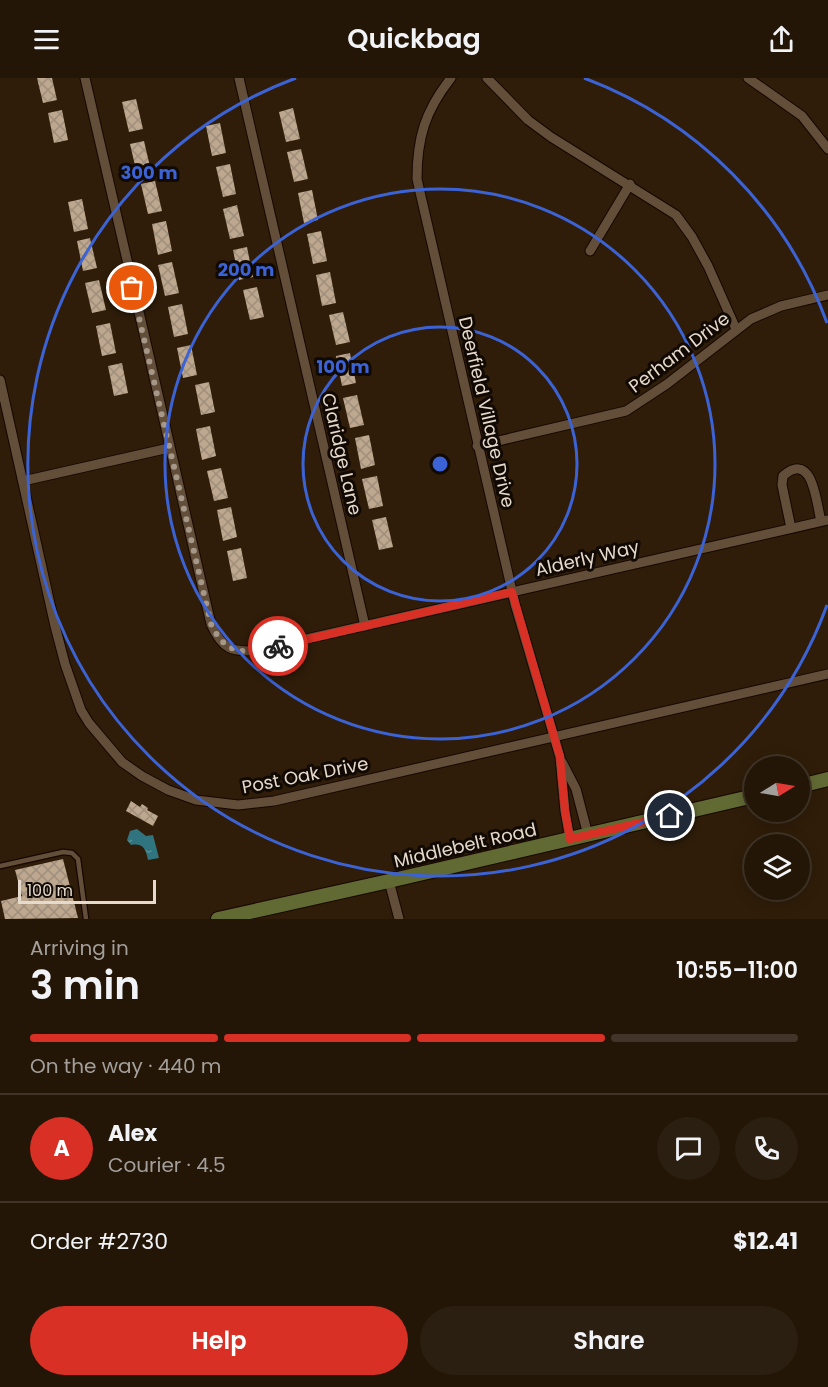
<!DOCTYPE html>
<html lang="en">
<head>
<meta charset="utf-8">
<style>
	:root { --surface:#231607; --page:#2b1f11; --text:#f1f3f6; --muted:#a39f9b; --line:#403528; --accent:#d93025 }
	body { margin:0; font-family:Poppins,sans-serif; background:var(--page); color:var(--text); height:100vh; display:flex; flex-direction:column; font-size:22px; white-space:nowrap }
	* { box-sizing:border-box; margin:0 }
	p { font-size:20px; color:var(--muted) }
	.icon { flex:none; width:33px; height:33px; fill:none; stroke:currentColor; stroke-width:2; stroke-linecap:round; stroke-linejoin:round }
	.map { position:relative; height:841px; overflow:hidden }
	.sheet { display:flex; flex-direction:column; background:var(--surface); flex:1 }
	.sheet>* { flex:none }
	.needle { width:39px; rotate:79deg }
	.controls { position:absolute; left:744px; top:678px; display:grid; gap:12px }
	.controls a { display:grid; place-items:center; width:66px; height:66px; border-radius:50%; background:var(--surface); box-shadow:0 3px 15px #0003,0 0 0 2px var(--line); font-size:30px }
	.scale { position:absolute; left:18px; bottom:15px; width:138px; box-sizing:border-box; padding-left:6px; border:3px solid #e6dacd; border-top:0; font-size:16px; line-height:21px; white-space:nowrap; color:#e6dacd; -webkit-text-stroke:4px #110903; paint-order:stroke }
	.pin { position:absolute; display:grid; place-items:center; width:51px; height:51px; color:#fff; margin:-26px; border:3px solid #fff; border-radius:50%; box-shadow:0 2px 6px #0007 }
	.courier { position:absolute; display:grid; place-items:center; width:60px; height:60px; margin:-30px; border:4px solid #d93025; border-radius:50%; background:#fff; color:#222; box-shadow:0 2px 8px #0007 }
	.overview em { font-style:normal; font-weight:600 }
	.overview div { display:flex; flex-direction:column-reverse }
	.overview { display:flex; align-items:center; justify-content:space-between; height:102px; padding:0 30px }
	h1 { font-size:39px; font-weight:600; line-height:45px }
	.bar { display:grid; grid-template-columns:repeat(4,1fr); gap:9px 6px; align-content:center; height:72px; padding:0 30px }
	.bar i { height:8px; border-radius:4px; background:var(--line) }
	.bar .selected { background:var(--accent) }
	.bar p { grid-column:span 4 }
	.line { display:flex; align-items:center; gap:15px; padding:0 30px; border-top:2px solid var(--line) }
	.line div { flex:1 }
	.round { display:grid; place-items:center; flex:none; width:63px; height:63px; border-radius:32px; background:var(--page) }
	.button { display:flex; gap:12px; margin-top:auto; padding:12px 30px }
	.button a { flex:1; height:69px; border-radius:36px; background:var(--accent); color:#fff; font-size:24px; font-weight:600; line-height:69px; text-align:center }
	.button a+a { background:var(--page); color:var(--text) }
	header { display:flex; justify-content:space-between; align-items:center; height:78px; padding:0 30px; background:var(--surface); font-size:27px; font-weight:600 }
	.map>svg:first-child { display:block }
</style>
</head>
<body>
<header><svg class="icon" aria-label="menu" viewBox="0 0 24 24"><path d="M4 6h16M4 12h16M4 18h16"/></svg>Quickbag<svg class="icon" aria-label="share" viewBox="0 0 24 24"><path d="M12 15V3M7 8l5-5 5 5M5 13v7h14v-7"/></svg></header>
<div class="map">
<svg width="828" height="841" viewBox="0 0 828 841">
	<defs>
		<pattern id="water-ripples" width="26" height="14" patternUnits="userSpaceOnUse" patternTransform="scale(1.5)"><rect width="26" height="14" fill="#2f747e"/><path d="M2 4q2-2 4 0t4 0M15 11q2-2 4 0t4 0" fill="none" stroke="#578e95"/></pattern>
		<pattern id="building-cross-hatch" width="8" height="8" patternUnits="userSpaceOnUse" patternTransform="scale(1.5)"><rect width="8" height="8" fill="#bda88f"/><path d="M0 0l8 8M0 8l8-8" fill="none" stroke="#9f8e7b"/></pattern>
	</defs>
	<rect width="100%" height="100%" fill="#2f1d09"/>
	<path fill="url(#water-ripples)" d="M137 751 146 758 153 757 159 780 148 782C146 771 143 765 131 767L127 762 130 753Z"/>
	<g fill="url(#building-cross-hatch)">
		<polygon points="37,0 52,0 57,22 43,25"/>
		<polygon points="136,21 143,51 129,54 122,24"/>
		<polygon points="293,30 300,61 286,64 279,34"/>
		<polygon points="62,32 68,62 54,65 48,35"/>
		<polygon points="220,45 226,75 212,78 206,48"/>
		<polygon points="144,63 151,93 137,96 130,66"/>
		<polygon points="301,71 308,101 294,104 287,74"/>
		<polygon points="230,86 236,116 223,119 216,89"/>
		<polygon points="155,103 162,133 148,136 141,106"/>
		<polygon points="312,112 318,142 304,145 298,115"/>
		<polygon points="82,121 88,151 74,154 68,124"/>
		<polygon points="237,127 244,158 230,161 223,131"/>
		<polygon points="166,143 172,173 158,177 152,146"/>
		<polygon points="321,153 327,183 313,186 307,156"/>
		<polygon points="90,160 97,190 83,193 77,163"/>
		<polygon points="247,169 253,199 239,202 233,172"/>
		<polygon points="172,184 179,215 165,218 158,187"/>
		<polygon points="330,194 336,225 322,228 316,197"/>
		<polygon points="99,202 106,232 92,235 85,205"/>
		<polygon points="257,209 264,239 250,242 243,212"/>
		<polygon points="182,226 188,256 174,259 168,229"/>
		<polygon points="343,234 350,264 336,267 329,237"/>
		<polygon points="110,245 116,275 102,278 96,248"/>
		<polygon points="191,267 197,297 183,300 177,270"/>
		<polygon points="350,275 356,305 342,308 336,278"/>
		<polygon points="122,285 128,315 114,318 108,288"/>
		<polygon points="209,304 215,334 201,337 195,307"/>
		<polygon points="357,317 364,347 350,350 343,320"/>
		<polygon points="210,348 216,378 202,382 196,351"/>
		<polygon points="369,357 375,387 361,391 355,360"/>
		<polygon points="221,390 228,420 214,423 207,393"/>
		<polygon points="377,398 383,428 369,431 362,401"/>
		<polygon points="231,429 237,459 223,463 217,432"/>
		<polygon points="386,439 393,469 379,472 372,442"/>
		<polygon points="241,470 247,500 233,503 227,473"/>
		<polygon points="131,723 140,729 142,726 148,730 147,732 158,738 153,748 126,733"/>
		<polygon points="63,781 78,840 5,841 1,823 22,818 15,792"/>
	</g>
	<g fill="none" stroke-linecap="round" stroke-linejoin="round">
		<defs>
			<polyline id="lane" points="0,788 63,774 72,775 78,781 86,841"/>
			<g id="street">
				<path d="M85 0 211 546C222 571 232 575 258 572L828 442"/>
				<polyline points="239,0 365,548"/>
				<path d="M451 0C425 33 417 60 417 101L515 526 560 679 565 733 570 761"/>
				<polyline points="487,0 528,42 551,59 676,137 692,159 708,188 736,251"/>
				<polyline points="748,0 802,38 828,71"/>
				<polyline points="590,173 630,106"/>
				<polyline points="0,302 55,548 65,586 81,632 89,645 122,684 142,698 168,712 196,722 238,727 274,723 828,596"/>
				<polyline points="477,368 626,333 667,306 751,241 781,228 828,217"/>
				<polyline points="23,403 169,370"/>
				<path d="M791 450 782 407 783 398C813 372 816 424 821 443"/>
				<polyline points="562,684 576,711 588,757"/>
				<polyline points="389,803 399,841"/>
			</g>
			<g id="secondary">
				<polyline points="800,708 828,701"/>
				<polyline points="218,841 389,803 754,718"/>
			</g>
		</defs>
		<use href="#lane" stroke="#170700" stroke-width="7"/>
		<use href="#street" stroke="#170700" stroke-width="11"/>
		<use href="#secondary" stroke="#170700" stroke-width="16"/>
		<use href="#lane" stroke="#624e39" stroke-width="4.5"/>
		<use href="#street" stroke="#624e39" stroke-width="9"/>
		<use href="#secondary" stroke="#626a34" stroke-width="14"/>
	</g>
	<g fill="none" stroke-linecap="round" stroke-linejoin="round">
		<path stroke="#a69888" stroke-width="6" stroke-dasharray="0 10.8" d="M132 210 211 546C227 580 246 575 278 568"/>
		<polyline stroke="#d93025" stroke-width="8" points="278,568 512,514 560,679 565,733 570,761 670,738"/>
	</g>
	<g fill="none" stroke="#3b63d6" stroke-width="3">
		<circle cx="440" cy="386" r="137"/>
		<circle cx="440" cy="386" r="275"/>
		<path d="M827 527A412 412 0 1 1 296 0M584 0A412 412 0 0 1 827 245"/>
	</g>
	<g text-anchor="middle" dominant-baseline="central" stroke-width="6" stroke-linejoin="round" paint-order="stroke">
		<g font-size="18" fill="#e6dacd" stroke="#110903">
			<text transform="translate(679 274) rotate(-37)">Perham Drive</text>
			<text transform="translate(487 334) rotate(77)">Deerfield Village Drive</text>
			<text transform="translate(342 376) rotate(77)">Claridge Lane</text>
			<text transform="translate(587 480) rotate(-13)">Alderly Way</text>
			<text transform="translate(305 697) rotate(-11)">Post Oak Drive</text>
			<text transform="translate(465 767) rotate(-13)">Middlebelt Road</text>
		</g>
	</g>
	<circle cx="440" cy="386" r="9" fill="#3b63d6" stroke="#110903" stroke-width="3"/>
	<g font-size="18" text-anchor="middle" font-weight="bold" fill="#3b63d6" stroke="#110903" stroke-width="6" stroke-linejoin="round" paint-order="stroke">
		<text x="149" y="101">300 m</text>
		<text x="246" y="198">200 m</text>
		<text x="343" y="295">100 m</text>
	</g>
</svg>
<div class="controls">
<a><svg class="needle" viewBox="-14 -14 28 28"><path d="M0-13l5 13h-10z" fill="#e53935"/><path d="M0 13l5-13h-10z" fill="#a39f9b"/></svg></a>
<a><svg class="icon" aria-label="layers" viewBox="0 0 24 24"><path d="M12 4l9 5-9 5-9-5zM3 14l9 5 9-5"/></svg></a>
</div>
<div class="scale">100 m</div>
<div class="pin" style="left:132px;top:210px;background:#ea580c"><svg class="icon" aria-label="bag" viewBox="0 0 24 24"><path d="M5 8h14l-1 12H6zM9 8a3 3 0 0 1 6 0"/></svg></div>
<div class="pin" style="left:670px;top:738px;background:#1f2937"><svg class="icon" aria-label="home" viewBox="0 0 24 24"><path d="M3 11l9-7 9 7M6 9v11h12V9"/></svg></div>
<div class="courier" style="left:278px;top:568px"><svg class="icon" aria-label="bike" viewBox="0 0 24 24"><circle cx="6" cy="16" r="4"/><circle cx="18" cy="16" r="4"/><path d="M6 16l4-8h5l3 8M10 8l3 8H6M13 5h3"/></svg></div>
</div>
<section class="sheet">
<div class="overview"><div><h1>3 min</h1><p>Arriving in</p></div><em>10:55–11:00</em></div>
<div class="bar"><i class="selected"></i><i class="selected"></i><i class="selected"></i><i></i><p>On the way · 440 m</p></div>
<div class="line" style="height:108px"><b class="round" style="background:var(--accent);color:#fff">A</b><div><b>Alex</b><p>Courier · 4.5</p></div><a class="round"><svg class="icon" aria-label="chat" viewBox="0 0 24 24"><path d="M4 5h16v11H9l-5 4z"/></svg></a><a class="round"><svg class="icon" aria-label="phone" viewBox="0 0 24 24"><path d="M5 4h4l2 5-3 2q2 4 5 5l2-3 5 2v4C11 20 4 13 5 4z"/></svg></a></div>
<div class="line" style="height:78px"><div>Order #2730</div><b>$12.41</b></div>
<div class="button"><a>Help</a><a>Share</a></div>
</section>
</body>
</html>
